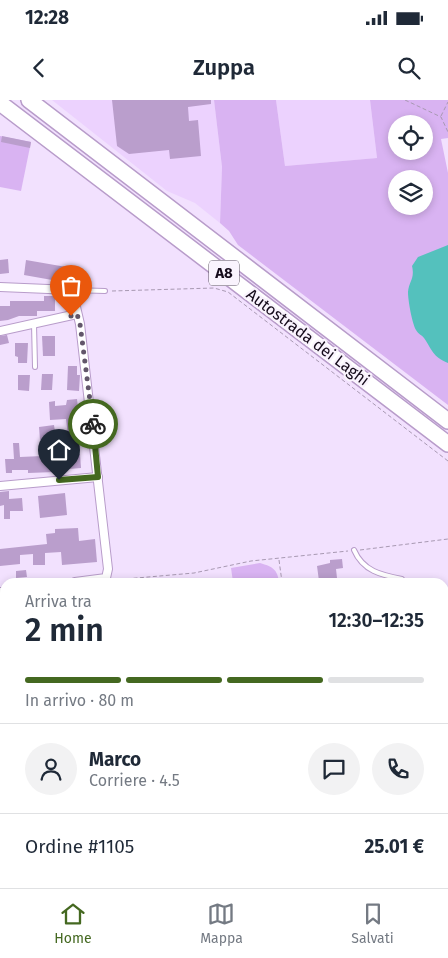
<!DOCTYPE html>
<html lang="it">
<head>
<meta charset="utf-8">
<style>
	:root { --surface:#fff; --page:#f2f2f3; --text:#1f2937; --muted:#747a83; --line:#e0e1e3; --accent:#446820 }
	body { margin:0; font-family:"Fira Sans",sans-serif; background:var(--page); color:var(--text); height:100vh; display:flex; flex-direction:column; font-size:19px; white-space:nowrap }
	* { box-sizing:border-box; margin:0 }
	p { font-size:16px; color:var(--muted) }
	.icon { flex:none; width:28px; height:28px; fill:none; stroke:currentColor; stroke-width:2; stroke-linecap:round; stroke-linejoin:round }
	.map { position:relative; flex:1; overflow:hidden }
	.drawer { position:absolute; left:0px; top:478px; width:449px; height:311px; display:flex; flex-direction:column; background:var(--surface); border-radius:15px 15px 0 0; box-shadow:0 2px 8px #0003 }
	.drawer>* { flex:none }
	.fabs { position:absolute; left:388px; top:15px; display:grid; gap:10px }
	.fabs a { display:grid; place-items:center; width:45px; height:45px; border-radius:50%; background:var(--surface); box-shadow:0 2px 8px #0003; font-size:25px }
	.pin { position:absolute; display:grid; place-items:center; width:42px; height:42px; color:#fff; margin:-51px -21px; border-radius:50% 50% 50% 0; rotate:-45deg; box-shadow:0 0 5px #0007 }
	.pin .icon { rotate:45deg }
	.courier { position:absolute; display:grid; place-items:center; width:50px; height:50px; margin:-25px; border:4px solid #446820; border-radius:50%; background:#fff; color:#222; box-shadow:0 1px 6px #0007 }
	.summary em { font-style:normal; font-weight:600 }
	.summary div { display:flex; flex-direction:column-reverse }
	.summary { display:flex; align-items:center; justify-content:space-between; height:85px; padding:0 25px }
	h1 { font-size:32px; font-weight:600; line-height:38px }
	.bar { display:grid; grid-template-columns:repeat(4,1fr); gap:8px 5px; align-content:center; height:60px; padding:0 25px }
	.bar i { height:6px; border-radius:4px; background:var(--line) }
	.bar .active { background:var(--accent) }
	.bar p { grid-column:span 4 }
	.line { display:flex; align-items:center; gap:12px; padding:0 25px; border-top:1px solid var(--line) }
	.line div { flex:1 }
	.round { display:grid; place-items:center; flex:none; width:52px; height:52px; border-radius:26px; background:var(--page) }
	.status { display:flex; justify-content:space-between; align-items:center; height:35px; padding:0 25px; background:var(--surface); direction:ltr }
	.status svg { height:14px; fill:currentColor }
	header { display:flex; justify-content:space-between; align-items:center; height:65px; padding:0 25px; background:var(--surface); font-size:22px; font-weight:600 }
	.dock { display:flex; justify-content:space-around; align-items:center; height:70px; border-top:1px solid var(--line); background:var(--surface); font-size:14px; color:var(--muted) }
	.dock a { display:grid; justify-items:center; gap:2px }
	.dock .active { color:var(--accent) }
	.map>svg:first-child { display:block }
</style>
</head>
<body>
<div class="status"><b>12:28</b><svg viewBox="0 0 49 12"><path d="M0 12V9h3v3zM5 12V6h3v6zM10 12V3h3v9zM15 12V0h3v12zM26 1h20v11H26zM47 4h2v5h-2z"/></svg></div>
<header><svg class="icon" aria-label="back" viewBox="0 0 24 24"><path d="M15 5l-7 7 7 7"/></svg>Zuppa<svg class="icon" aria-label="search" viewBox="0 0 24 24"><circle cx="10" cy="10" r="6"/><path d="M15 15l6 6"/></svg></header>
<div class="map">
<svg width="448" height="788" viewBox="0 0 448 788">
	<rect width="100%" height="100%" fill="#f2e1fe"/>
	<g fill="#ecd2fe">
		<polygon points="52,0 214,0 222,67 220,123 195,103 167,91"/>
		<polygon points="276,0 370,0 377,58 285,66"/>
		<polygon points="448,579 448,788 385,788 383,784 444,784 444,580"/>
	</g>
	<g fill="#d9b3f2" fill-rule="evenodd">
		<path d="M214 0H276L285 66 377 58 370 0H448V38L441 39 448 73V305L238 145 229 131 220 123 222 67ZM396 24H424V51H396ZM396 79H424V106H396Z"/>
		<polygon points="0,36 31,42 21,91 0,87"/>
		<path d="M260 463C273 467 277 469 279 482H233L231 468Z"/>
		<polygon points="0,679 5,679 5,739 0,742"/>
		<polygon points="30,784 98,784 98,788 19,788"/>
		<polygon points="273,784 362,784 363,788 274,788"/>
	</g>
	<path fill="#54c1bd" d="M448 145V263C432 256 433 251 424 238 422 235 418 234 416 230 412 223 408 200 408 192 409 181 415 179 412 166L418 157Z"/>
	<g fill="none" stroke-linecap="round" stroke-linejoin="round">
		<polyline stroke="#54c1bd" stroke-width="2.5" points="25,788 33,784"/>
		<g stroke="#54c1bd" stroke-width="8">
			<polyline points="444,548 448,546"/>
			<polyline points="0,771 5,768"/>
		</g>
	</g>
	<g fill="#ba9ecc">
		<polygon points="112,0 211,0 211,4 188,7 189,21 198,20 201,56 170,59 169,50 129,54 117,46"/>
		<polygon points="2,36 31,42 30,48 1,42"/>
		<polygon points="8,159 9,173 0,174 0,160"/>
		<polygon points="26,160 72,168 69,183 24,175"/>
		<polygon points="44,196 55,196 55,211 37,211 37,216 19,216 8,220 0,221 0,206 10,206 10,201 44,201"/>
		<polygon points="7,235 9,243 0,245 0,236"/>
		<polygon points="42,236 55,236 55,256 43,256"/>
		<polygon points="15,243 28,243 27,263 18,263 18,257 15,256"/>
		<polygon points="68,266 77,266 77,275 80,275 79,291 67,290"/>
		<polygon points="42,274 53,274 52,290 41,290"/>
		<polygon points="18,275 30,275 29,291 18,290"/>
		<polygon points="77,299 81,333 68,335 66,319 50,320 49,302 55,301 55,306 66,305 67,300"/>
		<polygon points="54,325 56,338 40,340 39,327"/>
		<polygon points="13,343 19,343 20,357 42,356 42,353 54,353 55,372 28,373 28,370 12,370 12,373 6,373 5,359 14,359"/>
		<polygon points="80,354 81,368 69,369 68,355"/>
		<polygon points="9,391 9,399 22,398 23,411 10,411 10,419 4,419 4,405 0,406 0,392"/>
		<polygon points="65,393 67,415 40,418 38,396"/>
		<polygon points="78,428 79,441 95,439 97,462 62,465 61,452 45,453 45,465 33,465 33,454 20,455 20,464 0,466 0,449 47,444 46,434 55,433 55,429"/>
		<polygon points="342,459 343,468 336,469 337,478 319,481 317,466 330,463 330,460"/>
		<polygon points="26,470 27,477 16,478 16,471"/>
	</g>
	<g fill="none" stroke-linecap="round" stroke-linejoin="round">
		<defs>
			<g id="service">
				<polyline points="72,190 105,191"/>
				<polyline points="34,224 35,267"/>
				<path d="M354 450C363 471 381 475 402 479L403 482"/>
				<polyline points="444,573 448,571"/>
				<polyline points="368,784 369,788"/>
			</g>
			<g id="minor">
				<polyline points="0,187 72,190 80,224 108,469 106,478 75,482"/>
				<polyline points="0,231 77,214"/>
				<polyline points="0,386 98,377"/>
				<polyline points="0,492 5,492"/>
				<polyline points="0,522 5,562"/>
				<polyline points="0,672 5,671"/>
			</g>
			<g id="motorway">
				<polyline points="29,0 448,321"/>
				<polyline points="0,3 448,344"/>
			</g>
		</defs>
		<use href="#service" stroke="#b89cca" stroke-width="6"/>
		<use href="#minor" stroke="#b89cca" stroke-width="10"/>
		<use href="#motorway" stroke="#b89cca" stroke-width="18"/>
		<g stroke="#a899b2" stroke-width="1" stroke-dasharray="4 2.5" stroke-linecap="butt">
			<polyline points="405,0 441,17 448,32"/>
			<polyline points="441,16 448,2"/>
			<polyline points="112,191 214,188 228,192 448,361"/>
			<polyline points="360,450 448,439"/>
			<polyline points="279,460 282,482"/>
			<polyline points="114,480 194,473 251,461 348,451"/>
			<polyline points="444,532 448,530"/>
			<polyline points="0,752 5,749"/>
			<polyline points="6,788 16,784"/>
		</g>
		<use href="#service" stroke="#fff" stroke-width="4"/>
		<use href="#minor" stroke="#fff" stroke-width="8"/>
		<use href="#motorway" stroke="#fff" stroke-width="15"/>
	</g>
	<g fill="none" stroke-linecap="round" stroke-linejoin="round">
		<polyline stroke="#62566a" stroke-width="5" stroke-dasharray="0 9" points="71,216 77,214 80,224 93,324"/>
		<polyline stroke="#446820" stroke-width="6" points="59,380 98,377 93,324"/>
	</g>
	<g text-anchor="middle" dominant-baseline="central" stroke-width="4.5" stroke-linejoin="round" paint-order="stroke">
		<rect fill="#f9f3fd" stroke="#59515f" stroke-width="1" x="209" y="160.5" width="30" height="25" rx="4"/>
		<g font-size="15" font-weight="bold" fill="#150b1b">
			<text x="224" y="173">A8</text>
		</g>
		<g font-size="16" fill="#150b1b" stroke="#f9f3fd">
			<text transform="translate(308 237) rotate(37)">Autostrada dei Laghi</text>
		</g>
	</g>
</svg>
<div class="fabs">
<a><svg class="icon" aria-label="locate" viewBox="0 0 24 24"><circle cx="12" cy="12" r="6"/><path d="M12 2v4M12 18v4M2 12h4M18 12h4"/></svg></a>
<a><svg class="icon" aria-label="layers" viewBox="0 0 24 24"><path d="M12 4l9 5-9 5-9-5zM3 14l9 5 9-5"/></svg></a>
</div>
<div class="pin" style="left:71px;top:216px;background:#ea580c"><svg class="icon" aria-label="bag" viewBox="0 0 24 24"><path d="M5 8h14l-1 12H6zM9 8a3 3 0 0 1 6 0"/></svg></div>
<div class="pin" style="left:59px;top:380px;background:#1f2937"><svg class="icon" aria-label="home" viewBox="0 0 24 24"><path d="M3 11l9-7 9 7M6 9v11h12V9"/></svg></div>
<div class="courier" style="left:93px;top:324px"><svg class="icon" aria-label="bike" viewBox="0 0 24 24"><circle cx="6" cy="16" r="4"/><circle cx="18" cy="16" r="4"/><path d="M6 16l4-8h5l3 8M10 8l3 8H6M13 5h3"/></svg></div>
<section class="drawer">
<div class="summary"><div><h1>2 min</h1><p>Arriva tra</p></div><em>12:30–12:35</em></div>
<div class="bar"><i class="active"></i><i class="active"></i><i class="active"></i><i></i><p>In arrivo · 80 m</p></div>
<div class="line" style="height:90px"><a class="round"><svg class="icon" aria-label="person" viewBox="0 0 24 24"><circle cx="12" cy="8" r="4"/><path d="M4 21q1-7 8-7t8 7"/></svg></a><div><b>Marco</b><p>Corriere · 4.5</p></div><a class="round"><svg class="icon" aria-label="chat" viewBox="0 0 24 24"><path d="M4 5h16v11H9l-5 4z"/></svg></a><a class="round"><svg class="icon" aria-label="phone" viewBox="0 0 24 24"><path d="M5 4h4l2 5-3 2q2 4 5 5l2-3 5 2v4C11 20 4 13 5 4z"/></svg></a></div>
<div class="line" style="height:65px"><div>Ordine #1105</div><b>25.01 €</b></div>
</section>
</div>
<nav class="dock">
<a class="active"><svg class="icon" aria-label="home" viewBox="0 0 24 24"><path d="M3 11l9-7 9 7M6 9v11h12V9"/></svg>Home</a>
<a><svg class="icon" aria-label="map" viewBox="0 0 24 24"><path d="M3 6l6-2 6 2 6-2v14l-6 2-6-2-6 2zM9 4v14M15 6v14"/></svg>Mappa</a>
<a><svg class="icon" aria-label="saved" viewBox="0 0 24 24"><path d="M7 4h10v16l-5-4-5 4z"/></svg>Salvati</a>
</nav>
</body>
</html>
